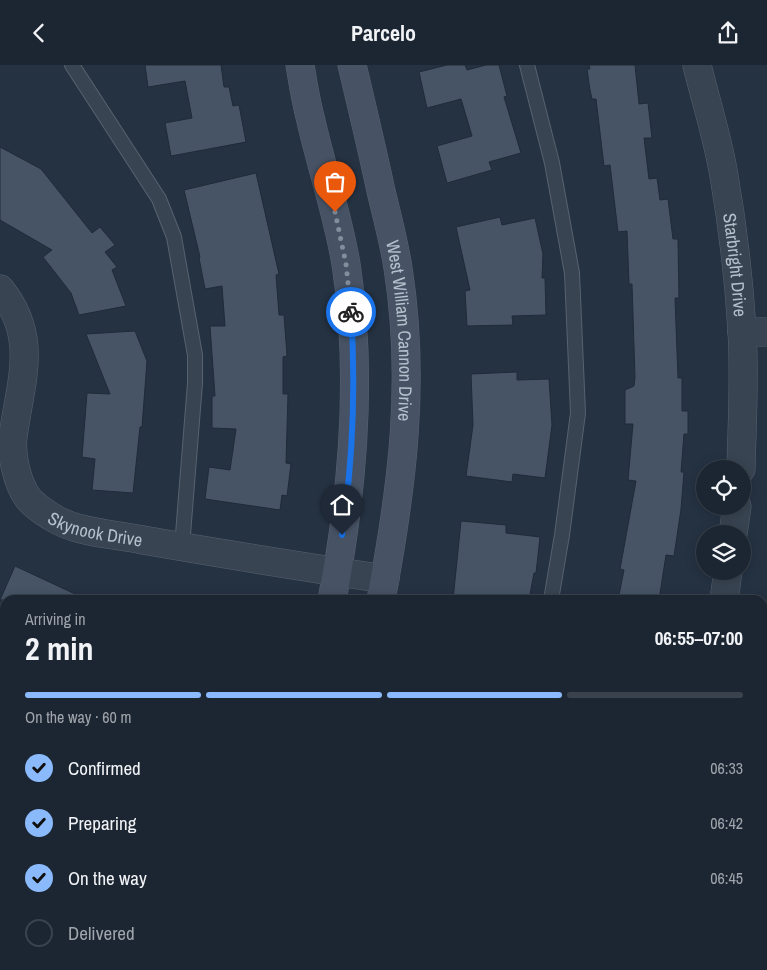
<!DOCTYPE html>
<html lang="en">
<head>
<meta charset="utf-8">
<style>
	:root { --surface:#1c2632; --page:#252e3a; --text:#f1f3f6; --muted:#a0a5ac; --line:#3a434d; --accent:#8bbafc }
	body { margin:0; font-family:"Archivo Narrow",sans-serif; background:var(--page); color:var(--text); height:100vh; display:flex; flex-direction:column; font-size:19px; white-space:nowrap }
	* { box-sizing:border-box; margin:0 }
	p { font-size:16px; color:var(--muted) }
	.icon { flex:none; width:28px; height:28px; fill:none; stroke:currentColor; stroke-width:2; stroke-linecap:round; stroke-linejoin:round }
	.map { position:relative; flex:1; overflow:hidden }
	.panel { position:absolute; left:0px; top:530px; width:768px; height:375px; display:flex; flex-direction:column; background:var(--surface); border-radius:15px 15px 0 0; box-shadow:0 2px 12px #0003,0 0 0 1px var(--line) }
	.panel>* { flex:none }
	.controls { position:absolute; left:696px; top:395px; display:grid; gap:10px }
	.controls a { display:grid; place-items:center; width:55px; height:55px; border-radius:50%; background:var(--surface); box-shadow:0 2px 12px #0003,0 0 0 1px var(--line); font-size:25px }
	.pin { position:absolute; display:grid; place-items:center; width:42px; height:42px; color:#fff; margin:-51px -21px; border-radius:50% 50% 50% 0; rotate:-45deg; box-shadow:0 0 5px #0007 }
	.pin .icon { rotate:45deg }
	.courier { position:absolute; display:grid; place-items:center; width:50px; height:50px; margin:-25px; border:4px solid #1a73e8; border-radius:50%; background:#fff; color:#222; box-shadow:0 1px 6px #0007 }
	.head em { font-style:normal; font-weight:800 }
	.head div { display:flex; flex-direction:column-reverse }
	.head { display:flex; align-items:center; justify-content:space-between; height:85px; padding:0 25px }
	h1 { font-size:32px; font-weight:800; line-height:38px }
	.bar { display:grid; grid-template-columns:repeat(4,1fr); gap:8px 5px; align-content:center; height:60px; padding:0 25px }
	.bar i { height:6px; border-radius:4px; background:var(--line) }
	.bar .current { background:var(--accent) }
	.bar p { grid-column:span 4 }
	ol { padding:0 25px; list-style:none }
	li { display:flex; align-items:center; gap:15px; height:55px }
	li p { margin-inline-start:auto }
	li .icon { padding:5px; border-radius:50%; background:var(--accent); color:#111; stroke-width:4 }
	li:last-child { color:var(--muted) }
	li i { width:28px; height:28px; border:2px solid var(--line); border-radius:50% }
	header { display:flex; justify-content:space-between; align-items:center; height:65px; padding:0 25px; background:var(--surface); font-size:22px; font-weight:800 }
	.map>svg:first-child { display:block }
</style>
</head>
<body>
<header><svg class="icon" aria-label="back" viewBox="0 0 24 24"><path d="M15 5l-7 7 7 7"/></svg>Parcelo<svg class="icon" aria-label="share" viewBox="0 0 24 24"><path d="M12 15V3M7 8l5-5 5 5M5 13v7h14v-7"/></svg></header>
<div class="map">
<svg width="767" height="905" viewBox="0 0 767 905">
	<rect width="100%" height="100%" fill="#253242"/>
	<g fill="#465466" stroke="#202b39">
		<polygon points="145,0 221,0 224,22 229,22 233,41 239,40 246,77 171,91 165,58 192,53 185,16 148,22"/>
		<polygon points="447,0 465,0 467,5 486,0 499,0 507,31 504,32 521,88 489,97 492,105 447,118 437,81 472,71 461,34 427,43 419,7"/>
		<polygon points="589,0 635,0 639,39 648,38 652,73 644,73 649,114 657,113 660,135 668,134 673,174 678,174 679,233 675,233 678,313 682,313 682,346 688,346 688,369 684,369 681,407 684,407 681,444 674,491 666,490 659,535 618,535 624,505 620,504 636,416 628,415 633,359 625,359 625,325 634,321 635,313 632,219 629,219 627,166 618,167 610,100 604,101 596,34 592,34 590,25 587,4 590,4"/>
		<polygon points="0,82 41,104 92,168 100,162 115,180 105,187 117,202 112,205 126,241 79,250 71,228 43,192 52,185 0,155"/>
		<polygon points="256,108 279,209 276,210 279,250 284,250 287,291 283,292 283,329 288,329 286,398 291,399 287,431 282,430 280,445 205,434 209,402 230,405 236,364 212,363 212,331 215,331 210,261 225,261 222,221 205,224 199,193 200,192 184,125"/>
		<polygon points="500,152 502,160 535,153 543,189 542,213 545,213 546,250 512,251 513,260 467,261 465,226 470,225 456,162"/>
		<polygon points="135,266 147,296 142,362 140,362 133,428 92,425 95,394 82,392 87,328 110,329 86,269"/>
		<polygon points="517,307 517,315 549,314 552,360 545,413 513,409 512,417 466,411 473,360 471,309"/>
		<polygon points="461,456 506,460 506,468 540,472 536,508 534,508 529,535 453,535"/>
		<polygon points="15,501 88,535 0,535"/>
	</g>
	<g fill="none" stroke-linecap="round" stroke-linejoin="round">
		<defs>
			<g id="service">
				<polyline points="72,0 159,134 174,172 195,290 195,318 182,482"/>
				<polyline points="527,0 552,98 572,208 578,348 562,470 551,535"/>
				<polyline points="488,905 489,900"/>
			</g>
			<g id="minor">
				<path id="s1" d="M697 0C706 37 718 74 724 111 733 163 739 214 742 266 745 312 742 358 741 404"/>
				<path id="s2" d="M0 224C40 273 20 317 13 372 11 390 17 418 28 433 34 441 44 447 52 452 76 468 115 469 143 475 223 489 304 502 385 514"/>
				<polyline points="742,267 767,267"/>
				<polyline points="733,469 737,441"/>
				<polyline points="724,535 728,506"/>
				<polyline points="762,584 767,585"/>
				<polyline points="258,902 302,905"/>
				<polyline points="665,905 665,900"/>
			</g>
			<g id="secondary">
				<path d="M300 0C303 19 306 37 311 56 322 104 338 151 346 199 363 310 353 426 332 535"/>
				<path id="s3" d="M352 0C362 42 372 84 381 126 387 151 394 177 398 203 416 317 402 423 381 535"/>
				<polyline points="257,905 258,900"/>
				<polyline points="314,905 315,900"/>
			</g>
		</defs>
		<use href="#service" stroke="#57626f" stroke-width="16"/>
		<use href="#minor" stroke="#57626f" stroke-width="29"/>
		<use href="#secondary" stroke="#57626f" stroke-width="29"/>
		<use href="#service" stroke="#394452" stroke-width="14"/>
		<use href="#minor" stroke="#394452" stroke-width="28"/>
		<use href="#secondary" stroke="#475365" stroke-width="28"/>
	</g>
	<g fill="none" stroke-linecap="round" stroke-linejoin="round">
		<polyline stroke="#838e9c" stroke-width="5" stroke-dasharray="0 9" points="335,147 346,199 351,247"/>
		<path stroke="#1a73e8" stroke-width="6" d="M342 470C353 395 356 322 351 247"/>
	</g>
	<g text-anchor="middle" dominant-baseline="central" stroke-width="4.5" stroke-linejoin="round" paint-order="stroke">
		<g font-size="18" fill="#b6bfcc" stroke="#1e2937">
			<text stroke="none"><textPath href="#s1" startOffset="204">Starbright Drive</textPath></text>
			<text stroke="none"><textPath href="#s3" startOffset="271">West William Cannon Drive</textPath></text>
			<text stroke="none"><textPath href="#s2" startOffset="295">Skynook Drive</textPath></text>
		</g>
	</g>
</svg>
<div class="controls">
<a><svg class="icon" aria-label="locate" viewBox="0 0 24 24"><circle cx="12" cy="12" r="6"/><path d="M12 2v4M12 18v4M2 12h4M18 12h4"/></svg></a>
<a><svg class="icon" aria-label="layers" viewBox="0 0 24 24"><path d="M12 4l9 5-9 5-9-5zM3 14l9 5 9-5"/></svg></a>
</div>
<div class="pin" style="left:335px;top:147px;background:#ea580c"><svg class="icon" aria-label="bag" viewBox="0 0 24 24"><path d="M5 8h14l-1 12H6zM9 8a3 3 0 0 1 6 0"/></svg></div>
<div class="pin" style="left:342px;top:470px;background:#1f2937"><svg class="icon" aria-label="home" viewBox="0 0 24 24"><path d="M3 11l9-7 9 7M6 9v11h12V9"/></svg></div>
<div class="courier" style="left:351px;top:247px"><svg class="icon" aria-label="bike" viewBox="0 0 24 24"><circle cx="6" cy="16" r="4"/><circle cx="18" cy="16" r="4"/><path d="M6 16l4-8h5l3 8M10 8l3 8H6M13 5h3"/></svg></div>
<section class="panel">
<div class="head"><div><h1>2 min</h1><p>Arriving in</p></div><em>06:55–07:00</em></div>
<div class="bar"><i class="current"></i><i class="current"></i><i class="current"></i><i></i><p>On the way · 60 m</p></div>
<ol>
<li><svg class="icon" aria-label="check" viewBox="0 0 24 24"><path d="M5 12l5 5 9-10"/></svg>Confirmed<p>06:33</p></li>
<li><svg class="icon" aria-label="check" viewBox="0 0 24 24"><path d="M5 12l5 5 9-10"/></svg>Preparing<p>06:42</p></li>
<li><svg class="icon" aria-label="check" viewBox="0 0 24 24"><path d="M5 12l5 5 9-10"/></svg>On the way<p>06:45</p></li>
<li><i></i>Delivered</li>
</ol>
</section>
</div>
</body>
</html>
